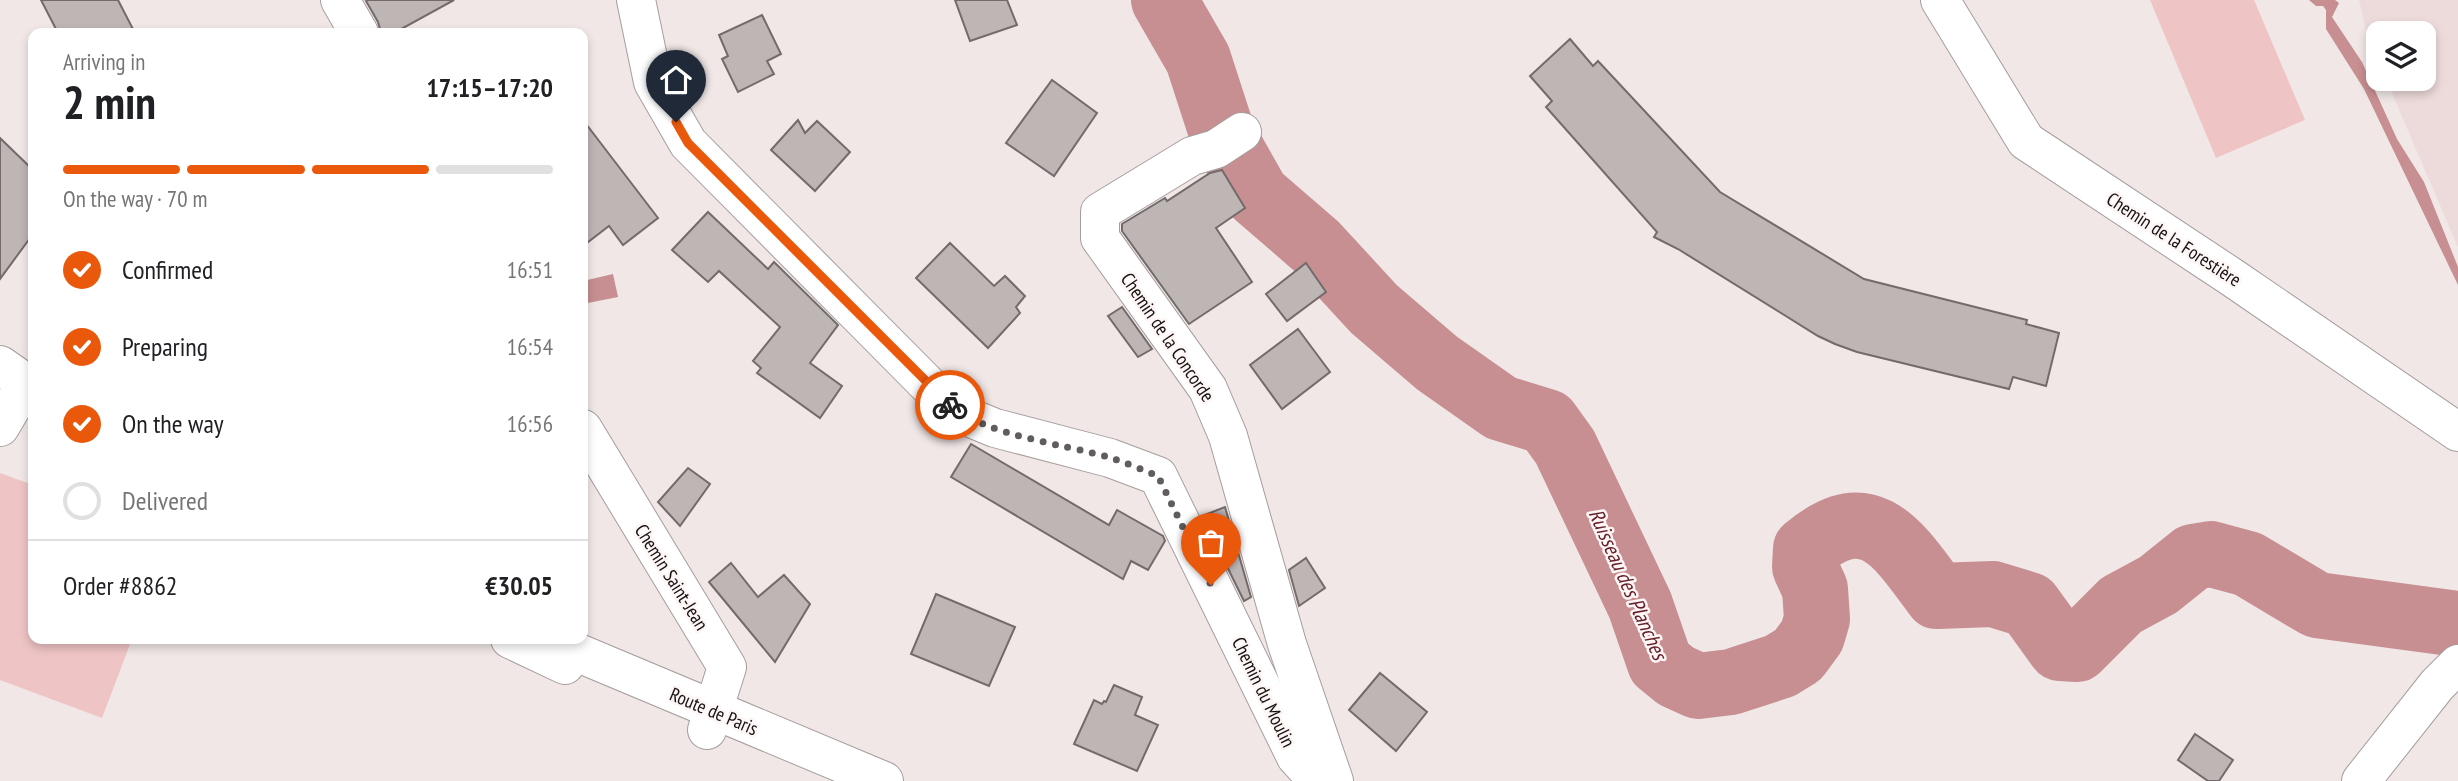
<!DOCTYPE html>
<html lang="en">
<head>
<meta charset="utf-8">
<style>
	:root { --surface:#fff; --page:#f2f2f2; --text:#202124; --muted:#757577; --line:#e0e0e0; --accent:#ea580c }
	body { margin:0; font-family:"PT Sans Narrow",sans-serif; background:var(--page); color:var(--text); height:100vh; display:flex; flex-direction:column; font-size:26px; white-space:nowrap }
	* { box-sizing:border-box; margin:0 }
	p { font-size:23px; color:var(--muted) }
	.icon { flex:none; width:38px; height:38px; fill:none; stroke:currentColor; stroke-width:2; stroke-linecap:round; stroke-linejoin:round }
	.map { position:relative; flex:1; overflow:hidden }
	.sheet { position:absolute; left:28px; top:28px; width:560px; height:616px; display:flex; flex-direction:column; background:var(--surface); border-radius:14px; box-shadow:0 4px 10px #0003 }
	.sheet>* { flex:none }
	.tools { position:absolute; left:2366px; top:21px; display:grid; gap:14px }
	.tools a { display:grid; place-items:center; width:70px; height:70px; border-radius:14px; background:var(--surface); box-shadow:0 4px 10px #0003; font-size:35px }
	.pin { position:absolute; display:grid; place-items:center; width:60px; height:60px; color:#fff; margin:-72px -30px; border-radius:50% 50% 50% 0; rotate:-45deg; box-shadow:0 0 7px #0007 }
	.pin .icon { rotate:45deg }
	.courier { position:absolute; display:grid; place-items:center; width:70px; height:70px; margin:-35px; border:5px solid #ea580c; border-radius:50%; background:#fff; color:#222; box-shadow:0 2px 9px #0007 }
	.headline em { font-style:normal; font-weight:700 }
	.headline div { display:flex; flex-direction:column-reverse }
	.headline { display:flex; align-items:center; justify-content:space-between; height:119px; padding:0 35px }
	h1 { font-size:46px; font-weight:700; line-height:52px }
	.bar { display:grid; grid-template-columns:repeat(4,1fr); gap:10px 7px; align-content:center; height:84px; padding:0 35px }
	.bar i { height:9px; border-radius:5px; background:var(--line) }
	.bar .active { background:var(--accent) }
	.bar p { grid-column:span 4 }
	.line { display:flex; align-items:center; gap:18px; padding:0 35px; border-top:2px solid var(--line) }
	.line div { flex:1 }
	ol { padding:0 35px; list-style:none }
	li { display:flex; align-items:center; gap:21px; height:77px }
	li p { margin-inline-start:auto }
	li .icon { padding:7px; border-radius:50%; background:var(--accent); color:#fff; stroke-width:4 }
	li:last-child { color:var(--muted) }
	li i { width:38px; height:38px; border:4px solid var(--line); border-radius:50% }
	.map>svg:first-child { display:block }
</style>
</head>
<body>
<div class="map">
<svg width="2458" height="781" viewBox="0 0 2458 781">
	<rect width="100%" height="100%" fill="#f1e7e7"/>
	<polygon fill="#eddada" points="2359,0 2458,0 2458,247 2386,79 2424,79 2424,33 2378,33 2378,60 2367,34"/>
	<g fill="#efc4c5">
		<polygon points="2150,0 2254,0 2305,120 2216,158"/>
		<polygon points="0,473 33,485 33,639 132,639 102,718 0,680"/>
	</g>
	<g fill="#c78f91">
		<polygon points="2309,0 2335,0 2339,3 2332,17 2362,62 2397,139 2424,182 2458,267 2458,285 2364,89 2326,29 2326,10 2323,6 2316,6"/>
		<polygon points="613,274 618,297 583,304 583,281"/>
	</g>
	<g fill="none" stroke-linecap="round" stroke-linejoin="round">
		<path stroke="#c78f91" stroke-width="66" d="M1164 0 1198 59 1222 133 1257 195 1316 246 1374 309 1437 363 1501 408 1547 422 1565 447 1640 605 1660 663 1676 676 1698 686 1731 682 1780 666 1798 655 1812 636 1817 619 1815 589 1805 567 1806 549C1870 495 1899 545 1937 596L1993 594 2029 605 2060 648 2077 649 2121 605 2158 585 2193 557 2211 554 2248 564 2317 605 2458 624"/>
	</g>
	<g fill="#beb5b5" stroke="#736b6b" stroke-width="2">
		<polygon points="41,0 118,0 135,33 58,33"/>
		<polygon points="368,0 454,0 394,33 381,33 378,22 366,1"/>
		<polygon points="955,0 1007,0 1017,25 970,41"/>
		<polygon points="762,15 781,54 767,61 774,74 738,92 722,59 728,56 719,35"/>
		<polygon points="1570,39 1593,66 1598,61 1720,192 1864,279 2027,320 2026,324 2059,333 2046,386 2013,377 2009,389 1857,352 1835,344 1818,336 1678,249 1654,237 1657,232 1546,107 1552,101 1530,76"/>
		<polygon points="1052,80 1097,113 1054,176 1006,143"/>
		<polygon points="583,120 658,218 623,245 609,226 583,246"/>
		<polygon points="798,120 805,133 817,121 850,152 815,191 771,150"/>
		<polygon points="0,138 33,170 33,234 0,279"/>
		<polygon points="1222,170 1245,208 1216,228 1252,282 1189,324 1122,231 1122,224 1165,198 1167,201 1210,173"/>
		<polygon points="708,212 768,269 774,262 838,325 810,363 842,386 820,418 757,373 761,368 753,361 780,327 719,271 708,282 672,250"/>
		<polygon points="950,243 994,286 1005,276 1025,296 1016,307 1020,313 988,348 916,278"/>
		<polygon points="1306,263 1326,292 1287,321 1266,294"/>
		<polygon points="1122,307 1152,349 1138,357 1108,316"/>
		<polygon points="1298,329 1330,372 1282,409 1250,365"/>
		<polygon points="971,444 1109,525 1117,510 1163,536 1165,541 1148,570 1131,561 1123,579 951,477"/>
		<polygon points="688,468 710,484 680,526 658,502"/>
		<polygon points="1225,507 1251,597 1244,601 1202,516"/>
		<polygon points="1306,558 1325,588 1299,606 1289,570"/>
		<polygon points="731,563 758,597 784,575 810,604 775,662 709,582"/>
		<polygon points="936,594 1015,627 989,686 911,654"/>
		<polygon points="1380,673 1427,712 1396,751 1349,710"/>
		<polygon points="1114,685 1142,697 1135,715 1158,725 1137,771 1074,744 1094,700 1102,704 1104,701 1106,702"/>
		<polygon points="2195,734 2233,760 2219,781 2208,781 2178,760"/>
	</g>
	<g fill="none" stroke-linecap="round" stroke-linejoin="round">
		<defs>
			<g id="minor">
				<polyline points="340,0 359,33"/>
				<polyline points="636,0 653,82 688,143 936,393 961,414 995,428 1110,458 1158,476 1296,757 1318,781"/>
				<polyline points="1940,0 2026,141 2233,278 2458,432"/>
				<polyline points="1242,132 1216,149 1192,156 1100,212 1100,238 1208,389 1228,436 1287,644 1334,781"/>
				<polyline points="0,427 26,383"/>
				<polyline points="583,429 727,667 707,730"/>
				<polyline points="2361,781 2437,685 2458,664"/>
			</g>
			<g id="primary">
				<polyline points="0,365 33,388"/>
				<polyline points="510,639 565,665"/>
				<polyline points="545,639 884,781"/>
			</g>
		</defs>
		<use href="#minor" stroke="#a69d9d" stroke-width="40"/>
		<use href="#primary" stroke="#a69d9d" stroke-width="40"/>
		<use href="#minor" stroke="#fff" stroke-width="38"/>
		<use href="#primary" stroke="#fff" stroke-width="38"/>
	</g>
	<g fill="none" stroke-linecap="round" stroke-linejoin="round">
		<path stroke="#625d5d" stroke-width="7" stroke-dasharray="0 12.6" d="M950 405C985 435 1062 444 1108 457 1125 462 1142 470 1158 476L1211 585"/>
		<polyline stroke="#ea580c" stroke-width="9" points="676,122 688,143 950,405"/>
	</g>
	<g text-anchor="middle" dominant-baseline="central" stroke-width="5" stroke-linejoin="round" paint-order="stroke">
		<g font-size="19" fill="#151212" stroke="#fef5f5">
			<text transform="translate(2174 239) rotate(33)">Chemin de la Forestière</text>
			<text transform="translate(1168 337) rotate(56)">Chemin de la Concorde</text>
			<text transform="translate(672 577) rotate(58)">Chemin Saint-Jean</text>
			<text transform="translate(1264 692) rotate(64)">Chemin du Moulin</text>
			<text transform="translate(714 711) rotate(23)">Route de Paris</text>
		</g>
		<g font-size="21" font-style="italic" fill="#652029" stroke="#fef5f5">
			<text transform="translate(1628 584) rotate(66)">Ruisseau des Planches</text>
		</g>
	</g>
</svg>
<div class="tools">
<a><svg class="icon" aria-label="layers" viewBox="0 0 24 24"><path d="M12 4l9 5-9 5-9-5zM3 14l9 5 9-5"/></svg></a>
</div>
<div class="pin" style="left:1211px;top:585px;background:#ea580c"><svg class="icon" aria-label="bag" viewBox="0 0 24 24"><path d="M5 8h14l-1 12H6zM9 8a3 3 0 0 1 6 0"/></svg></div>
<div class="pin" style="left:676px;top:122px;background:#1f2937"><svg class="icon" aria-label="home" viewBox="0 0 24 24"><path d="M3 11l9-7 9 7M6 9v11h12V9"/></svg></div>
<div class="courier" style="left:950px;top:405px"><svg class="icon" aria-label="bike" viewBox="0 0 24 24"><circle cx="6" cy="16" r="4"/><circle cx="18" cy="16" r="4"/><path d="M6 16l4-8h5l3 8M10 8l3 8H6M13 5h3"/></svg></div>
<section class="sheet">
<div class="headline"><div><h1>2 min</h1><p>Arriving in</p></div><em>17:15–17:20</em></div>
<div class="bar"><i class="active"></i><i class="active"></i><i class="active"></i><i></i><p>On the way · 70 m</p></div>
<ol>
<li><svg class="icon" aria-label="check" viewBox="0 0 24 24"><path d="M5 12l5 5 9-10"/></svg>Confirmed<p>16:51</p></li>
<li><svg class="icon" aria-label="check" viewBox="0 0 24 24"><path d="M5 12l5 5 9-10"/></svg>Preparing<p>16:54</p></li>
<li><svg class="icon" aria-label="check" viewBox="0 0 24 24"><path d="M5 12l5 5 9-10"/></svg>On the way<p>16:56</p></li>
<li><i></i>Delivered</li>
</ol>
<div class="line" style="height:91px"><div>Order #8862</div><b>€30.05</b></div>
</section>
</div>
</body>
</html>
